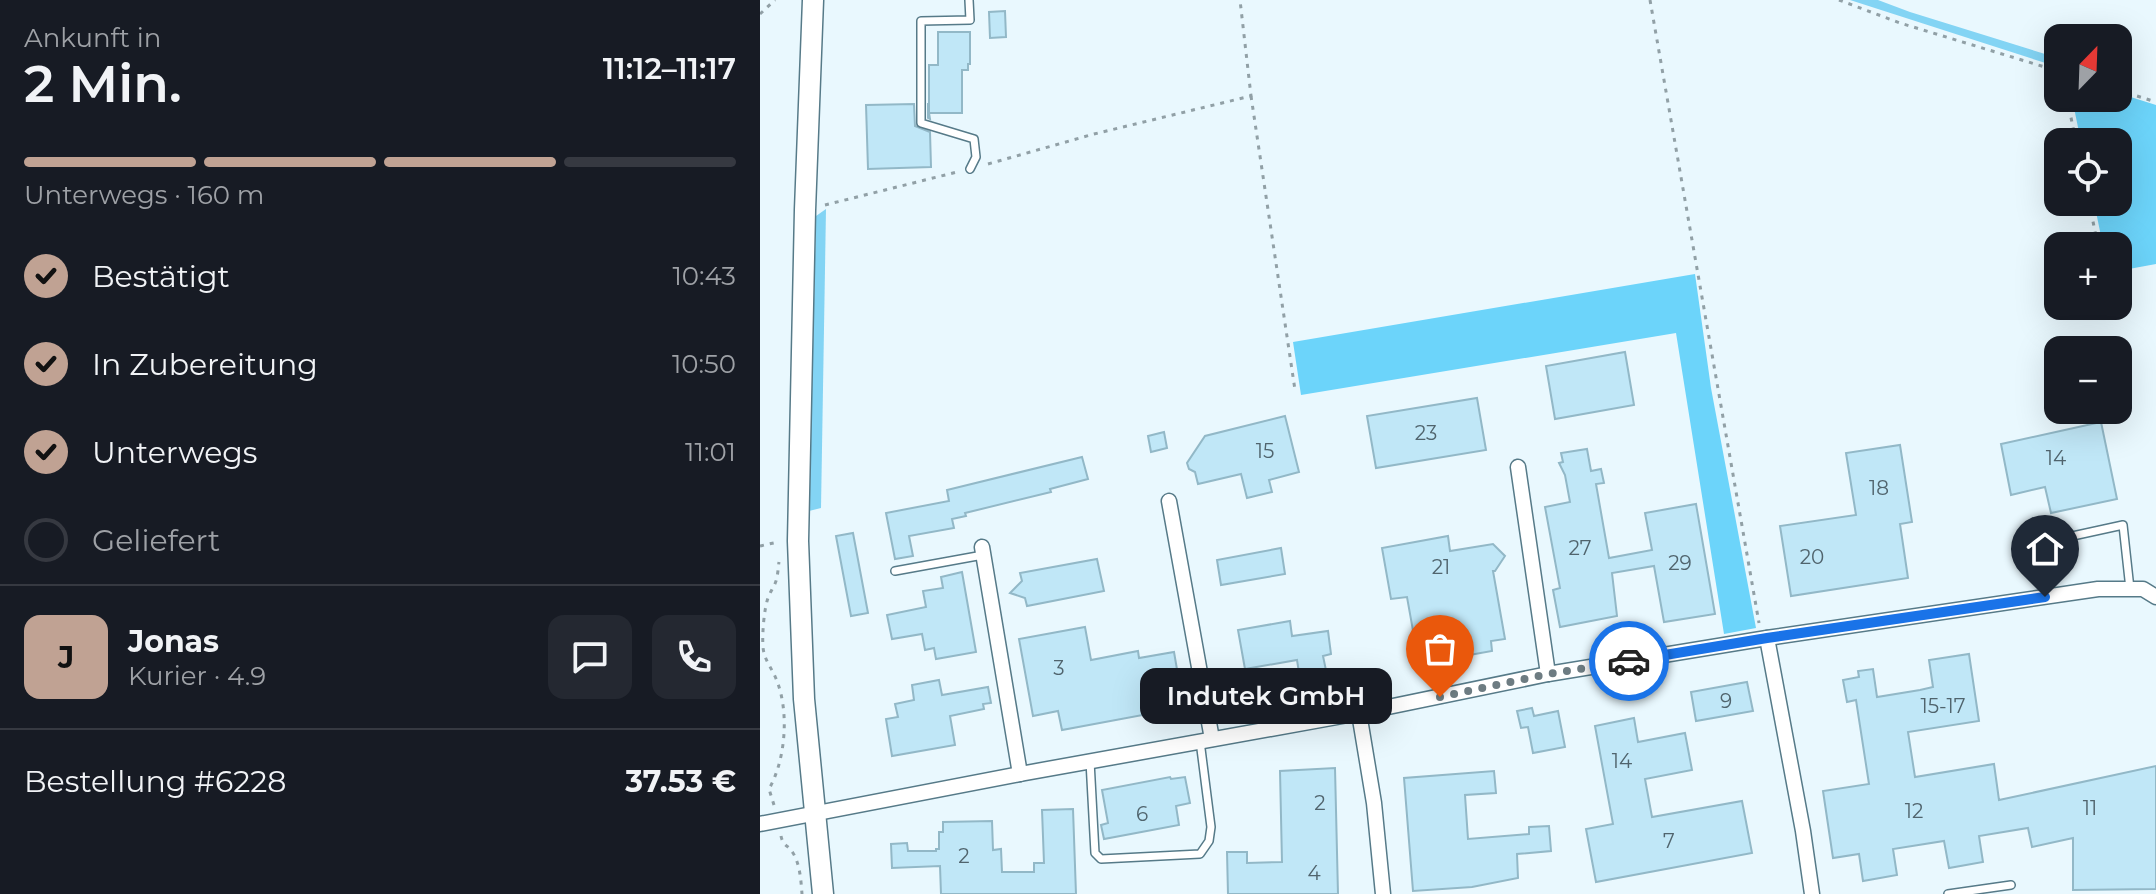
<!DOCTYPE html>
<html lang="de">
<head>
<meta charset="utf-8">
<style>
	:root { --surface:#171b24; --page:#242831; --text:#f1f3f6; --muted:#9ea1a6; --line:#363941; --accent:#c0a293 }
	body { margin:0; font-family:Montserrat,sans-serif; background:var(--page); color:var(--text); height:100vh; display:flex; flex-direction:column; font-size:30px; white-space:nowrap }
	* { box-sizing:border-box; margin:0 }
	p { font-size:26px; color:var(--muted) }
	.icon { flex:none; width:44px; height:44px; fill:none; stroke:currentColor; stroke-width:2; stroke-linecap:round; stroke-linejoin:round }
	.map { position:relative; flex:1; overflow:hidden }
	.drawer { display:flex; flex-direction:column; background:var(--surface); width:760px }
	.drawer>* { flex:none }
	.needle { width:52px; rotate:23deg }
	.tools { position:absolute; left:1284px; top:24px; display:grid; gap:16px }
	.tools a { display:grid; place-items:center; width:88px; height:88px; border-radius:16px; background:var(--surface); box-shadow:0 8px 32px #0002; font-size:40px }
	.pin { position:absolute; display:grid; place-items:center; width:68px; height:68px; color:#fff; margin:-82px -34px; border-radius:50% 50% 50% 0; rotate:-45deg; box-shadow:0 0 8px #0007 }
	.pin .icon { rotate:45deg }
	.courier { position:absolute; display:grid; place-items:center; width:80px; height:80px; margin:-40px; border:6px solid #1a73e8; border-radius:50%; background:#fff; color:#222; box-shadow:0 2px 10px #0007 }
	.bubble { position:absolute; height:56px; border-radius:16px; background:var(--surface); box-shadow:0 8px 32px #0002; font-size:26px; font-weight:600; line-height:56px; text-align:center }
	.summary em { font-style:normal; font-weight:600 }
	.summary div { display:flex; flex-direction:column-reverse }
	.summary { display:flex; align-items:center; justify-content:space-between; height:136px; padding:0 24px }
	h1 { font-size:52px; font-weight:600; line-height:60px }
	.bar { display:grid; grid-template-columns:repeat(4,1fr); gap:12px 8px; align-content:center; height:96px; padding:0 24px }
	.bar i { height:10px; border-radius:6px; background:var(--line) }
	.bar .active { background:var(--accent) }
	.bar p { grid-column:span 4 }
	.line { display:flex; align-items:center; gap:20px; padding:0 24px; border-top:2px solid var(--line) }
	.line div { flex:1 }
	.round { display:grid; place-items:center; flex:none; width:84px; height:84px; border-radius:16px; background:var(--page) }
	ol { padding:0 24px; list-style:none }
	li { display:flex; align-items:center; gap:24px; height:88px }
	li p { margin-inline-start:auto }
	li .icon { padding:8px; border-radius:50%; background:var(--accent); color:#111; stroke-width:4 }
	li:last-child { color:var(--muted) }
	li i { width:44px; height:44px; border:4px solid var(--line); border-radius:50% }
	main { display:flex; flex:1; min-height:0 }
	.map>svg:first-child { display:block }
</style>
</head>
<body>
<main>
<section class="drawer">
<div class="summary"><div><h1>2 Min.</h1><p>Ankunft in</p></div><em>11:12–11:17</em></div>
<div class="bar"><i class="active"></i><i class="active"></i><i class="active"></i><i></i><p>Unterwegs · 160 m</p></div>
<ol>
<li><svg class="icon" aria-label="check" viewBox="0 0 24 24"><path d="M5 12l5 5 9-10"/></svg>Bestätigt<p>10:43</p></li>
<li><svg class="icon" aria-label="check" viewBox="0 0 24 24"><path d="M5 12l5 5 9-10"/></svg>In Zubereitung<p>10:50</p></li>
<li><svg class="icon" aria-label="check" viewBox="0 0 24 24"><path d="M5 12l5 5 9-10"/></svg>Unterwegs<p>11:01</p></li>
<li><i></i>Geliefert</li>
</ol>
<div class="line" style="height:144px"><b class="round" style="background:var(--accent);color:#111">J</b><div><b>Jonas</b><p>Kurier · 4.9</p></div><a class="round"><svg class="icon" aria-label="chat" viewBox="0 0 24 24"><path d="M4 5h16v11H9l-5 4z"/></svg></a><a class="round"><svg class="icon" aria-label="phone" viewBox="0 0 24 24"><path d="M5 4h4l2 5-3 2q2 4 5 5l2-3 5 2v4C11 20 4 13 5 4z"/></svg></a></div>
<div class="line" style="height:104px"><div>Bestellung #6228</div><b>37.53 €</b></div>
</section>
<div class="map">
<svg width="1396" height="894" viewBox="0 0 1396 894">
	<rect width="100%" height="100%" fill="#e9f8fe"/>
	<g fill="#83d4f4">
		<polygon points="1090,0 1118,0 1150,12 1298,58 1298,67"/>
		<polygon points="66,209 61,508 49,511 56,216"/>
	</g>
	<g fill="#6cd4fa">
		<polygon points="1358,93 1396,105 1396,264 1358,271 1358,246 1343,246 1334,202 1358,202 1358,142 1321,142 1312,98 1358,98"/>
		<polygon points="935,274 951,388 996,628 964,634 916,333 541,395 533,342"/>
	</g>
	<g fill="#c0e7f7" stroke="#92b8c7" stroke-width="2">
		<polygon points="245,11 246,37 230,38 229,12"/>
		<polygon points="178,32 210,32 210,64 208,64 208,70 202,70 202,113 169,113 170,119 168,118 168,104 169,104 169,113 169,65 178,65"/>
		<polygon points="154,104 155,126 170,132 171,167 108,169 106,105"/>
		<polygon points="865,352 874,405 795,419 786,366"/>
		<polygon points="717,398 726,450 616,468 607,416"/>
		<polygon points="525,416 539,472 509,480 512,492 487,498 481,474 438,484 435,472 429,469 427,463 445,436"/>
		<polygon points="1341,422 1357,499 1291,513 1285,487 1251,495 1241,444"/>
		<polygon points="404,432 407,448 391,452 388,436"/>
		<polygon points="1140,445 1152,522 1140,524 1148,578 1031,596 1020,526 1096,515 1086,453"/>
		<polygon points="827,449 831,471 841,469 844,483 836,484 849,558 892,550 885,513 936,504 955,614 904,622 894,566 852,573 857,616 800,627 793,590 800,588 785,507 810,502 805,475 799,463 803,462 801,453"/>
		<polygon points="322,457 328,479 290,489 291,492 205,513 206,516 192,519 194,528 149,536 153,556 135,559 126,513 189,501 187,490"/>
		<polygon points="93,533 108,613 91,616 76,536"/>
		<polygon points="688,536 690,551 733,544 745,556 735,571 733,571 745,639 731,641 732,651 659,664 647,597 631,599 622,548"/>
		<polygon points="521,548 525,574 461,585 457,560"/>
		<polygon points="337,559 344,591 267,606 265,598 250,593 262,581 260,573"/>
		<polygon points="202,572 216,652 176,659 174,648 165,650 162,634 132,639 127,615 166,607 163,591 183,588 181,577"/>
		<polygon points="530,621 532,636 568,631 571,654 563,656 568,680 541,685 537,660 485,669 478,630"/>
		<polygon points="325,627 331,660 378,651 379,658 414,652 423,704 399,708 399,712 302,730 298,711 273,716 259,639"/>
		<polygon points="1209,654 1219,721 1148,732 1155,777 1234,764 1239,800 1396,766 1396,889 1313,890 1313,838 1272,847 1268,828 1219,836 1223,862 1189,868 1184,841 1133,849 1137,875 1103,881 1099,854 1073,858 1063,791 1109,784 1096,700 1087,702 1083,680 1099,677 1098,671 1113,669 1117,697 1160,690 1173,687 1169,660"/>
		<polygon points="179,680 182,695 228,687 231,703 223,704 224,709 190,716 195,745 132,756 126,719 138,717 135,704 154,700 152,685"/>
		<polygon points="987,682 993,711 936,721 931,692"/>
		<polygon points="772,708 774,716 798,711 805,747 773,753 768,727 761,728 757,711"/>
		<polygon points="874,718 878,742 925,733 932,770 885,779 892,817 982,801 992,853 836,882 826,829 853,824 835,726"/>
		<polygon points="575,768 578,894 468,894 467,852 487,852 487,863 522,862 520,771"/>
		<polygon points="734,771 736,793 705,795 708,839 769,834 769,827 789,826 791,851 757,854 758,878 712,887 653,891 644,778"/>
		<polygon points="410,777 411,779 425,777 430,803 416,806 419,825 344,839 341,825 348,823 342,790"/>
		<polygon points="313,809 316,894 181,894 180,866 132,868 131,844 147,843 148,851 176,851 176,849 179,849 179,832 183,832 183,822 232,821 233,850 241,849 242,872 274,872 274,863 284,863 282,810"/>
	</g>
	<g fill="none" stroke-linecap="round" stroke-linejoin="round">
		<defs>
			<g id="lane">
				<polyline points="209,0 210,20 161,21 161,123 214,139 216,157 210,169"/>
				<polyline points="135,571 223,555"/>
				<polyline points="1285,597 1276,544 1363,525 1370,589"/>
				<polyline points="330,761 335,853 341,859 440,854 449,841 451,827 440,741"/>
				<polyline points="1188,894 1251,885"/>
			</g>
			<g id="street">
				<polyline points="758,467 788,674"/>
				<polyline points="409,501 452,739"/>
				<polyline points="222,547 260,774"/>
				<polyline points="1007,638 1043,831 1052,894"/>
				<polyline points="599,713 614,803 623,894"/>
				<polyline points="0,824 260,774 599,713 788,674 1007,638 1338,589 1383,589 1396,597"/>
			</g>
			<polyline id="secondary" points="53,0 45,210 38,541 44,699 63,894"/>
		</defs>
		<use href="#lane" stroke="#567a88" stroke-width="10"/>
		<use href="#street" stroke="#567a88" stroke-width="17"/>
		<use href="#secondary" stroke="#567a88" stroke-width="23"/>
		<g stroke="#91a0a6" stroke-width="3" stroke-dasharray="4 6" stroke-linecap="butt">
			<polyline points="890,0 999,623"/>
			<polyline points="1079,0 1140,23 1298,71"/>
			<polyline points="0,14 15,0"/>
			<polyline points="1358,90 1396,102"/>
			<polyline points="491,96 535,390"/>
			<polyline points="1307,98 1316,142"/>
			<polyline points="228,164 334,134 491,96 480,0"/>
			<polyline points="1329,202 1338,246"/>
			<polyline points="65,205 197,172"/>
			<polyline points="0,546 18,542"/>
			<path d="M14 805 9 789C26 759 29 712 17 681 12 668 4 660 3 647 2 635 4 609 8 598 10 592 14 587 16 581 18 575 18 568 19 562"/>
			<path d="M21 836C23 846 28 845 33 853 40 864 41 881 42 894"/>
		</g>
		<use href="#lane" stroke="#fff" stroke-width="7"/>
		<use href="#street" stroke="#fff" stroke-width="14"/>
		<use href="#secondary" stroke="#fff" stroke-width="20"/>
	</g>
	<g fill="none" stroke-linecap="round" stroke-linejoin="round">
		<polyline stroke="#6d7c82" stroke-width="8" stroke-dasharray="0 14.4" points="680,697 788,674 869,661"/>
		<polyline stroke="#1a73e8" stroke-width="10" points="869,661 1007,638 1285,597"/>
	</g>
	<g text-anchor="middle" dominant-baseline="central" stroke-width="8" stroke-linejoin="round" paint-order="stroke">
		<g font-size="20" fill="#50646d">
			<text x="666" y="433">23</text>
			<text x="505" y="451">15</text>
			<text x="1296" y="458">14</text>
			<text x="1119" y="488">18</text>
			<text x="820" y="548">27</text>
			<text x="1052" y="557">20</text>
			<text x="920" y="563">29</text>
			<text x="681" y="567">21</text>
			<text x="299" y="668">3</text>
			<text x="966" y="701">9</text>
			<text x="1183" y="706">15-17</text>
			<text x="862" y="761">14</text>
			<text x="560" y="803">2</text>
			<text x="1330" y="808">11</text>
			<text x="1154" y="811">12</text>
			<text x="382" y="814">6</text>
			<text x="909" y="841">7</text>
			<text x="204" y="856">2</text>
			<text x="554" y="873">4</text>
		</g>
	</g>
</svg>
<div class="tools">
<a><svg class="needle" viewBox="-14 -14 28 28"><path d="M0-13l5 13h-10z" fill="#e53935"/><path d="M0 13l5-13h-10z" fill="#9ea1a6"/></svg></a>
<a><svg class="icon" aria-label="locate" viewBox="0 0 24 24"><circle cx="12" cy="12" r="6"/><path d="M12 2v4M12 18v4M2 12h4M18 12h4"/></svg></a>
<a>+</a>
<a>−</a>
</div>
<div class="pin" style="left:680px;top:697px;background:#ea580c"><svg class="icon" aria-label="bag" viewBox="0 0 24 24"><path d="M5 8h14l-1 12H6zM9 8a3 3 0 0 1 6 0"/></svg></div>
<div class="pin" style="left:1285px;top:597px;background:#1f2937"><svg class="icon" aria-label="home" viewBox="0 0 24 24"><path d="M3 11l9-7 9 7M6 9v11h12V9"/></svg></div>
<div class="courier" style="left:869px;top:661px"><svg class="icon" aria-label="car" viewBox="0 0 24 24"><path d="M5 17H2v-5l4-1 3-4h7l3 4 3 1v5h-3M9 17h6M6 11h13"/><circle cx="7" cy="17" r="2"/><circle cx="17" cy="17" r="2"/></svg></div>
<div class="bubble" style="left:380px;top:668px;width:252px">Indutek GmbH</div>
</div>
</main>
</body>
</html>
